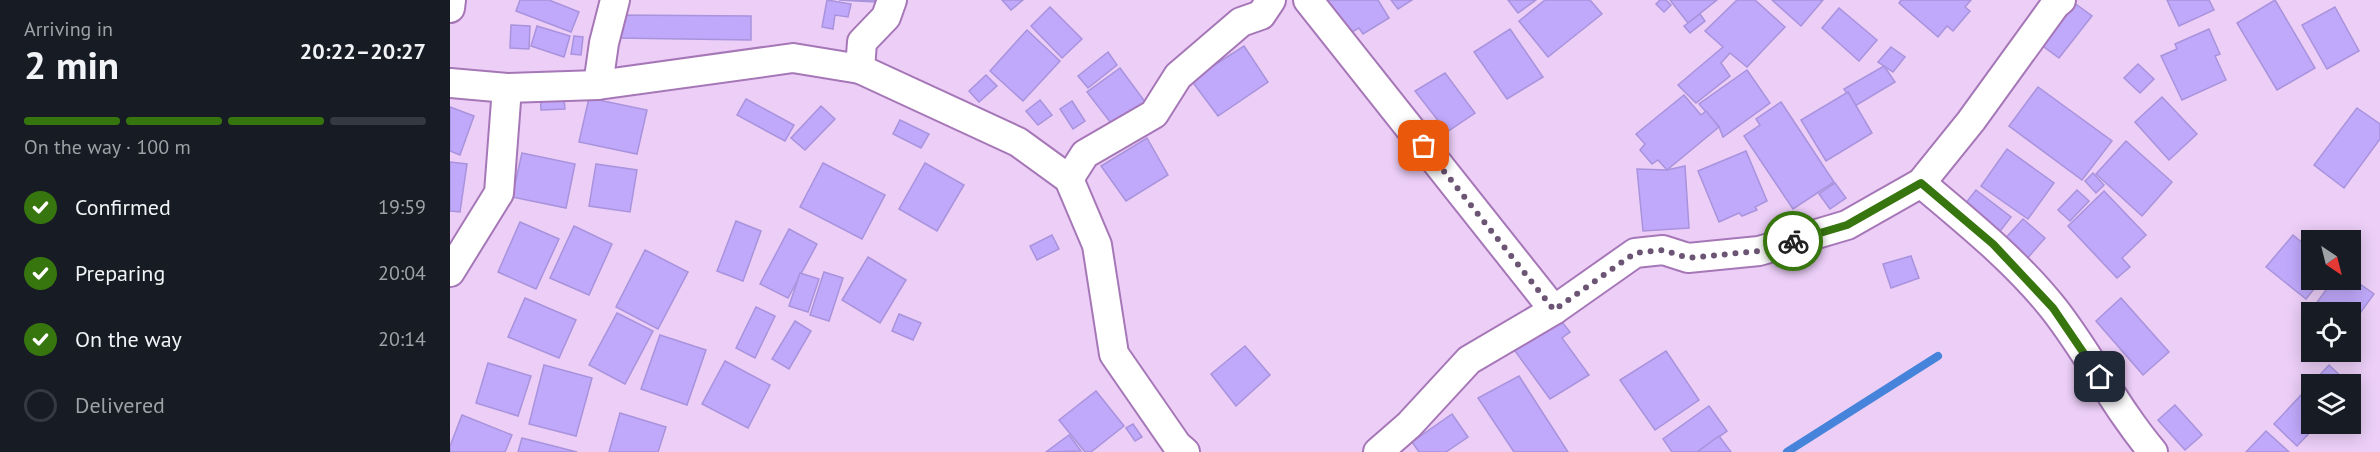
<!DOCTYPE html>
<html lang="en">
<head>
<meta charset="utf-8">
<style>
	:root { --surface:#171b24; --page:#242831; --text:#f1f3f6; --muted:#9ea1a6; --line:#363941; --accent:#37750f }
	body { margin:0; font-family:"PT Sans",sans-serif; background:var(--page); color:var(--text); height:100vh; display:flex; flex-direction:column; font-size:22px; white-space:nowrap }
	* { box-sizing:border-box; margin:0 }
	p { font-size:20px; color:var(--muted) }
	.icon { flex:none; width:33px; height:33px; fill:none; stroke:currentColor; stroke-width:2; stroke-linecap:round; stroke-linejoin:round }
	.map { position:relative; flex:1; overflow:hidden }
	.side { display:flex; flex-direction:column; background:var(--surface); width:450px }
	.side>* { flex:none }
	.needle { width:39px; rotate:145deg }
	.fabs { position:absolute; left:1851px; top:230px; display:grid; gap:12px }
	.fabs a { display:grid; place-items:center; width:60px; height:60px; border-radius:0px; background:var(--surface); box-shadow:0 3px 15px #0003; font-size:30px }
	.pin { position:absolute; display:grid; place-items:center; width:51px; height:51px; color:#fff; margin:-26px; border-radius:12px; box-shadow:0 3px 9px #0006 }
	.courier { position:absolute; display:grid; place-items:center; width:60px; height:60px; margin:-30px; border:4px solid #37750f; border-radius:50%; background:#fff; color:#222; box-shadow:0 2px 8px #0007 }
	.overview em { font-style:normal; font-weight:700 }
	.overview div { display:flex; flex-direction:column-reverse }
	.overview { display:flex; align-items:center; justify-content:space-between; height:102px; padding:0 24px }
	h1 { font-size:39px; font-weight:700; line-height:45px }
	.bar { display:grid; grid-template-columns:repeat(4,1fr); gap:9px 6px; align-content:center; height:72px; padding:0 24px }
	.bar i { height:8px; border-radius:4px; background:var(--line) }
	.bar .selected { background:var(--accent) }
	.bar p { grid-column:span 4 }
	ol { padding:0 24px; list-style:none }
	li { display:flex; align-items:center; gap:18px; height:66px }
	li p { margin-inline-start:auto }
	li .icon { padding:6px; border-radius:50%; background:var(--accent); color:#fff; stroke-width:4 }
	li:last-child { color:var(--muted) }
	li i { width:33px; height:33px; border:3px solid var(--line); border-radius:50% }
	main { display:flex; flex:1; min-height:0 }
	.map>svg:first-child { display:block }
</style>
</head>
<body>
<main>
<section class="side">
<div class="overview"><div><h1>2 min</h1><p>Arriving in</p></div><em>20:22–20:27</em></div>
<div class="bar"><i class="selected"></i><i class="selected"></i><i class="selected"></i><i></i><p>On the way · 100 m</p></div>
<ol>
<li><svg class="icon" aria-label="check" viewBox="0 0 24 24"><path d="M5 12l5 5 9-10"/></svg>Confirmed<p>19:59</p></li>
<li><svg class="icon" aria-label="check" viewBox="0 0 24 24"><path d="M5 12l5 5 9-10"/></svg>Preparing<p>20:04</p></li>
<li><svg class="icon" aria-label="check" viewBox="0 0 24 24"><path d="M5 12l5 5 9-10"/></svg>On the way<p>20:14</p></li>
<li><i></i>Delivered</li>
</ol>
</section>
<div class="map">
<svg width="1930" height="452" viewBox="0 0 1930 452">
	<rect width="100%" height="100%" fill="#eccef7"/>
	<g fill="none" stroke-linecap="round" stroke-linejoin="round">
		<polyline stroke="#4584da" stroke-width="8" points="1337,452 1488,356"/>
	</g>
	<g fill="#c0a9fb" stroke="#a893dc" stroke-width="1.5">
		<polygon points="70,0 99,0 129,12 121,32 66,11"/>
		<polygon points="377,0 401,4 398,17 385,15 383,29 372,27"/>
		<polygon points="389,0 425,0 425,2"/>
		<polygon points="552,0 573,0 561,10"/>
		<polygon points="867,0 928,0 939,18 913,34 909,28 900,33"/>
		<polygon points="941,0 962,0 948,9"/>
		<polygon points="1058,0 1086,0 1068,13"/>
		<polygon points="1095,0 1140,0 1152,14 1098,57 1069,21"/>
		<polygon points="1210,0 1216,0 1221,5 1214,12 1206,4"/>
		<polygon points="1220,0 1267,0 1238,23"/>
		<polygon points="1287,0 1305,0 1335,27 1297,67 1280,53 1271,63 1280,76 1246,103 1228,85 1273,47 1255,31"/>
		<polygon points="1322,0 1373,0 1351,26"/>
		<polygon points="1451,0 1521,0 1515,7 1520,11 1503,31 1497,26 1488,37 1449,3"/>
		<polygon points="1717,0 1759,0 1764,10 1729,26"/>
		<polygon points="1825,0 1865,68 1827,90 1787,23"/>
		<polygon points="1623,2 1642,16 1609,58 1590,44"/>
		<polygon points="600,7 632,39 612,58 581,26"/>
		<polygon points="1885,7 1909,51 1877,69 1852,25"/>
		<polygon points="1389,8 1427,40 1409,61 1372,28"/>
		<polygon points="1250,14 1255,21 1240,33 1234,26"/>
		<polygon points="165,15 301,16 301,40 165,38"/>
		<polygon points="61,25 80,26 79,49 60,48"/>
		<polygon points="87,26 120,36 114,57 81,46"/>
		<polygon points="1060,29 1093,77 1057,99 1024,52"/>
		<polygon points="1759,29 1770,54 1765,56 1776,80 1732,100 1711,56 1727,49 1725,44"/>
		<polygon points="577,30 610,61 573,101 540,71"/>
		<polygon points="124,36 133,37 131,55 121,54"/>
		<polygon points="794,46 818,82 768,116 741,80"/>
		<polygon points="1441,47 1455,57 1443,72 1428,62"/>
		<polygon points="658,52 667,65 638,88 628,76"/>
		<polygon points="1688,64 1704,79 1690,93 1674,78"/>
		<polygon points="1434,66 1445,82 1405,106 1394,89"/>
		<polygon points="670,68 696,103 664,127 637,92"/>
		<polygon points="1297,70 1320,103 1273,137 1269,127 1249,104"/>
		<polygon points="995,73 1025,113 997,132 965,91"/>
		<polygon points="536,75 547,86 529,102 519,91"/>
		<polygon points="1588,87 1662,141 1632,180 1559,126"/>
		<polygon points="113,88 115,109 91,110 90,89"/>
		<polygon points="1398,92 1422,133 1376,161 1351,120"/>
		<polygon points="1234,95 1251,115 1256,111 1269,127 1217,170 1208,160 1202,164 1190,150 1195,144 1186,134"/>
		<polygon points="1712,97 1747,134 1719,160 1685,122"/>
		<polygon points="139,98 197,110 187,154 129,142"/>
		<polygon points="296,99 344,125 335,141 287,115"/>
		<polygon points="590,100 602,115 588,125 576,111"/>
		<polygon points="622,101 635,121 623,129 610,109"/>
		<polygon points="1331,102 1384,182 1343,209 1294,136 1310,125 1306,119"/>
		<polygon points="371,106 385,119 355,150 341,138"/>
		<polygon points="0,107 24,116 10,155 0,151"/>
		<polygon points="1907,108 1930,124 1930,139 1894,188 1864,165"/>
		<polygon points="450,120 479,134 471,148 443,134"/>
		<polygon points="697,138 718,175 676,201 651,166"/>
		<polygon points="1676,141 1722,182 1692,216 1646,174"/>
		<polygon points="1557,149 1604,183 1578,219 1531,186"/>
		<polygon points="1296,151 1317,201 1305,207 1307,210 1292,216 1289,213 1269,222 1248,171"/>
		<polygon points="72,153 125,164 116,208 62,197"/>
		<polygon points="0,162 17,164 10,212 0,211"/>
		<polygon points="373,163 435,195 412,239 350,207"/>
		<polygon points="475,163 514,185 487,231 449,209"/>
		<polygon points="146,164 187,170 180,212 139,206"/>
		<polygon points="1235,166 1239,228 1193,231 1187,169 1217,170"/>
		<polygon points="1643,173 1654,185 1646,193 1635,181"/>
		<polygon points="1385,183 1396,198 1380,209 1369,194"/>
		<polygon points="1526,190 1561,217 1548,234 1512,208"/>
		<polygon points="1627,190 1639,201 1620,221 1608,210"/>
		<polygon points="1654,191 1696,235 1672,258 1680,267 1667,278 1618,226"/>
		<polygon points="1573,219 1595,238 1575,261 1552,242"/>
		<polygon points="286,221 311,231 293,281 267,271"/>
		<polygon points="70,222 109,239 86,289 48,272"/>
		<polygon points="124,226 162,244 139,295 100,278"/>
		<polygon points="339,229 367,244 338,298 310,284"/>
		<polygon points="602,235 609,249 587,260 580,246"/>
		<polygon points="1843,235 1862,251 1862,279 1872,279 1856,299 1816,267"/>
		<polygon points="195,250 238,272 208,329 166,307"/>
		<polygon points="1461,256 1469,278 1441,288 1433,264"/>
		<polygon points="418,257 456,280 430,323 392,300"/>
		<polygon points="374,272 393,278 379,321 360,315"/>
		<polygon points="350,273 369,279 358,312 339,306"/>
		<polygon points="1900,277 1924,294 1900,327 1900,312 1874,312 1865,305 1884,279"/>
		<polygon points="75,298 126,320 109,358 58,337"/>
		<polygon points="1671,298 1719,352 1693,375 1646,321"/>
		<polygon points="306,307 325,316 305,358 286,348"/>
		<polygon points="167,313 203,331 175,384 139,365"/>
		<polygon points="449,314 471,323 463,340 442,331"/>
		<polygon points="1108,317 1120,332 1112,338 1139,375 1100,399 1065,351 1100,327"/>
		<polygon points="345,321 361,331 339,369 322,359"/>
		<polygon points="210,335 256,350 237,405 191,389"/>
		<polygon points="795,346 820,375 786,406 761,374"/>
		<polygon points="1216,351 1249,400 1205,430 1170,380"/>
		<polygon points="275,361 320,385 298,428 252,404"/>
		<polygon points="38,363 81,376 68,416 26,403"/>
		<polygon points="94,365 142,378 126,436 79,424"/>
		<polygon points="1879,365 1899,384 1862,384 1862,423 1869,423 1847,446 1824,424"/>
		<polygon points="1069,376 1118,452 1064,452 1028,398"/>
		<polygon points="646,391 674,426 641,452 635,452 609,420"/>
		<polygon points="1725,405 1752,435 1735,450 1708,420"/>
		<polygon points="1259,406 1277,431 1248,452 1222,452 1213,439"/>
		<polygon points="170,413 216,427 208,452 159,452"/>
		<polygon points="1002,414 1018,437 996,452 969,452 962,442"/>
		<polygon points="12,415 62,435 55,452 0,452 0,446"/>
		<polygon points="683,424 692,437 685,441 676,428"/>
		<polygon points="1816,431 1839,452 1796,452"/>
		<polygon points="619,435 631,451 596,452"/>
		<polygon points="1269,436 1281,452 1247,452"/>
		<polygon points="72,438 127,452 68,452"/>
	</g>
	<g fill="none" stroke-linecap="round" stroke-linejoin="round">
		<defs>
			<g id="minor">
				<polyline points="858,0 1104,310"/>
				<polyline points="0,8 1,0"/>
				<polyline points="410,69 412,42 436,17 442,0"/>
				<polyline points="0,83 57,88 148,85 343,58 410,69 568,142 619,179 647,245 664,354 727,445 735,452"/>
				<polyline points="148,85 154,43 165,0"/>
				<polyline points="619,179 635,154 704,114 728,76 791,22 811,15 821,0"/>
				<path d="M1471 183C1517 222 1566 261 1604 309 1640 355 1665 407 1703 452"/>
				<polyline points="0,272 49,193 57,88"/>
				<polyline points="928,452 959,425 1019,360 1104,310 1185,253 1213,250 1238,258 1309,251 1397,225 1471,183 1521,121 1605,5 1611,0"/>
			</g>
		</defs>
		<use href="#minor" stroke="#a677b7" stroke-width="32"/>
		<use href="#minor" stroke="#fff" stroke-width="28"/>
	</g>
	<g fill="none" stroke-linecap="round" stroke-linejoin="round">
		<polyline stroke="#6b5474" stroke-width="6" stroke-dasharray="0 10.8" points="974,146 1104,310 1185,253 1213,250 1238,258 1309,251 1343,241"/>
		<polyline stroke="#37750f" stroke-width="8" points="1343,241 1397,225 1471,183 1543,244 1603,308 1650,377"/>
	</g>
</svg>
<div class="fabs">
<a><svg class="needle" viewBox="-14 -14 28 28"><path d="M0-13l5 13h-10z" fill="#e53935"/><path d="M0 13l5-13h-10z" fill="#9ea1a6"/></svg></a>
<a><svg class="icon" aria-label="locate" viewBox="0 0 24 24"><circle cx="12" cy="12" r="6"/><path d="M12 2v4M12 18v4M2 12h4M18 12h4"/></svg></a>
<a><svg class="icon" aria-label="layers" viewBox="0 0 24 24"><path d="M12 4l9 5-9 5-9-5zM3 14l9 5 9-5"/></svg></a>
</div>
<div class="pin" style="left:974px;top:146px;background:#ea580c"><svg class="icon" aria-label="bag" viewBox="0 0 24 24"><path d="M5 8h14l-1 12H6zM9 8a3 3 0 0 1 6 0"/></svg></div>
<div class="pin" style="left:1650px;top:377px;background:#1f2937"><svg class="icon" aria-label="home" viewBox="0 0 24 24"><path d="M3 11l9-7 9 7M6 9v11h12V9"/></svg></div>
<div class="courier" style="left:1343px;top:241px"><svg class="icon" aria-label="bike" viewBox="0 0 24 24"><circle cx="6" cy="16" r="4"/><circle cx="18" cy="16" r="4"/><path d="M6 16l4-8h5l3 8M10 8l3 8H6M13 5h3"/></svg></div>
</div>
</main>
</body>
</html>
